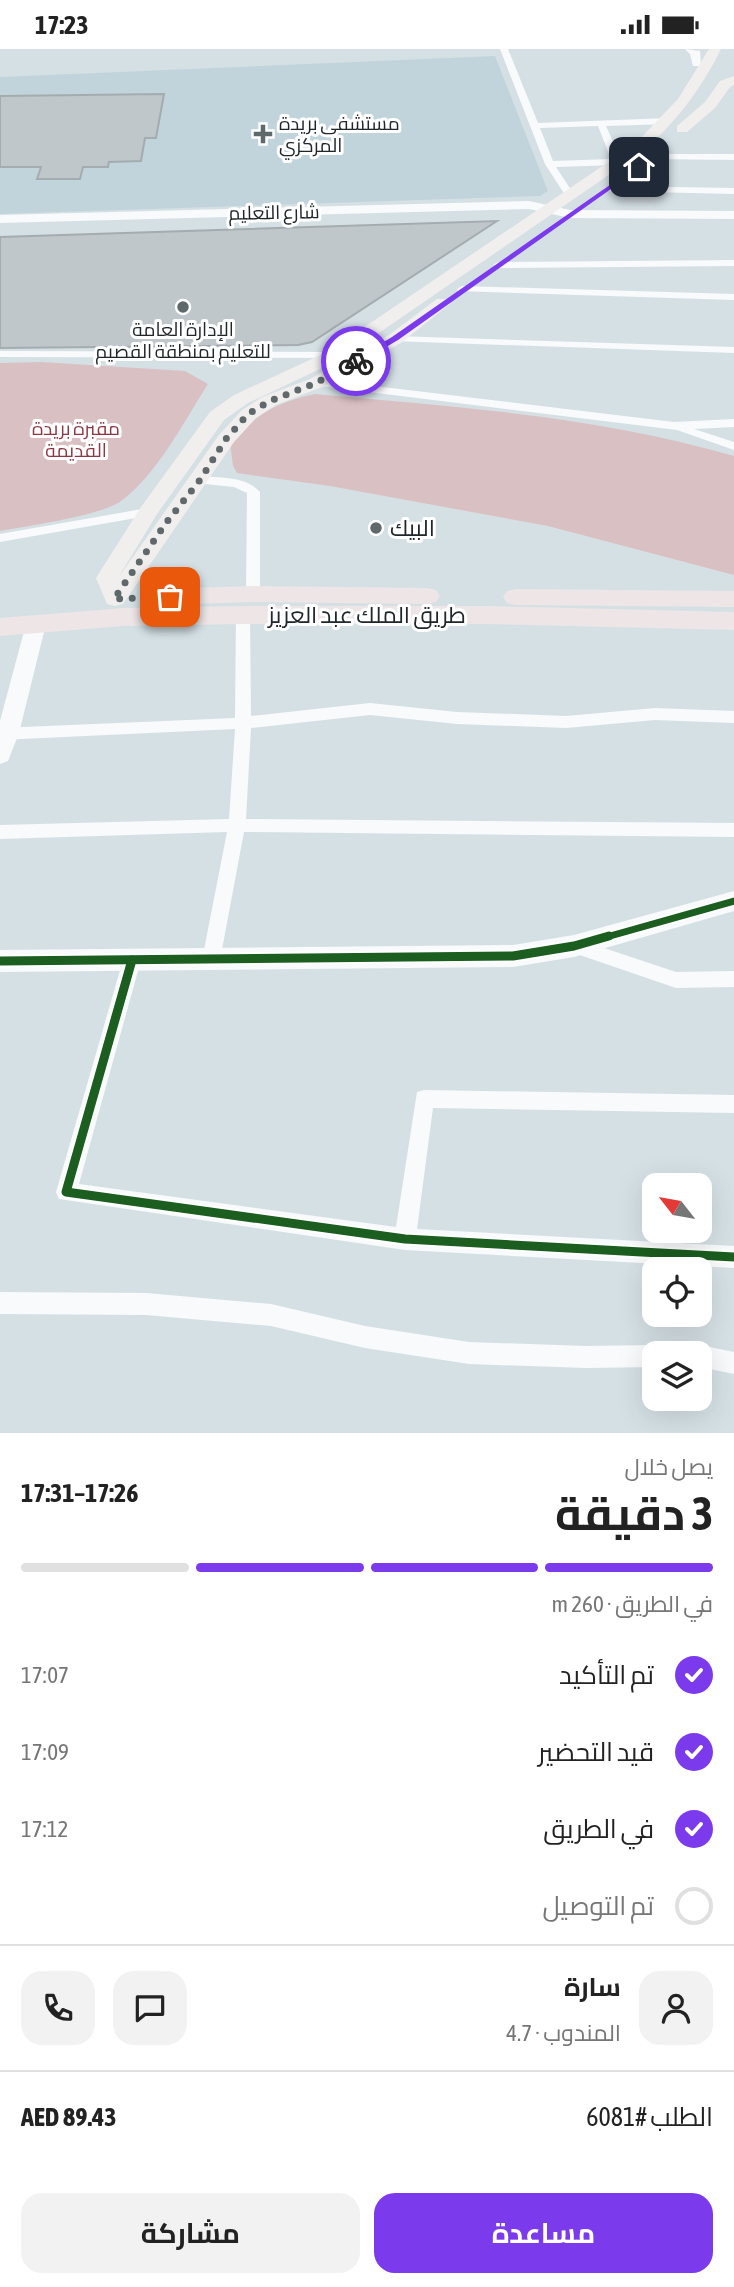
<!DOCTYPE html>
<html lang="ar">
<head>
<meta charset="utf-8">
<style>
	:root { --surface:#fff; --page:#f2f2f2; --text:#222; --muted:#767676; --line:#e0e0e0; --accent:#7c3aed }
	body { margin:0; font-family:"Asap Condensed",Cairo,sans-serif; background:var(--page); color:var(--text); direction:rtl; height:100vh; display:flex; flex-direction:column; font-size:26px; white-space:nowrap }
	* { box-sizing:border-box; margin:0 }
	p { font-size:23px; color:var(--muted) }
	.icon { flex:none; width:38px; height:38px; fill:none; stroke:currentColor; stroke-width:2; stroke-linecap:round; stroke-linejoin:round }
	.map { position:relative; height:1384px; overflow:hidden; direction:ltr }
	.panel { display:flex; flex-direction:column; background:var(--surface); flex:1 }
	.panel>* { flex:none }
	.needle { width:46px; rotate:301deg }
	.tools { position:absolute; left:642px; top:1124px; display:grid; gap:14px }
	.tools a { display:grid; place-items:center; width:70px; height:70px; border-radius:14px; background:var(--surface); box-shadow:0 7px 28px #0002; font-size:35px }
	.pin { position:absolute; display:grid; place-items:center; width:60px; height:60px; color:#fff; margin:-30px; border-radius:14px; box-shadow:0 4px 10px #0006 }
	.courier { position:absolute; display:grid; place-items:center; width:70px; height:70px; margin:-35px; border:5px solid #7c3aed; border-radius:50%; background:#fff; color:#222; box-shadow:0 2px 9px #0007 }
	.headline em { font-style:normal; font-weight:700 }
	.headline div { display:flex; flex-direction:column-reverse }
	.headline { display:flex; align-items:center; justify-content:space-between; height:119px; padding:0 21px }
	h1 { font-size:46px; font-weight:700; line-height:52px }
	.bar { display:grid; grid-template-columns:repeat(4,1fr); gap:10px 7px; align-content:center; height:84px; padding:0 21px }
	.bar i { height:9px; border-radius:5px; background:var(--line) }
	.bar .active { background:var(--accent) }
	.bar p { grid-column:span 4 }
	.line { display:flex; align-items:center; gap:18px; padding:0 21px; border-top:2px solid var(--line) }
	.line div { flex:1 }
	.round { display:grid; place-items:center; flex:none; width:74px; height:74px; border-radius:21px; background:var(--page) }
	ol { padding:0 21px; list-style:none }
	li { display:flex; align-items:center; gap:21px; height:77px }
	li p { margin-inline-start:auto }
	li .icon { padding:7px; border-radius:50%; background:var(--accent); color:#fff; stroke-width:4 }
	li:last-child { color:var(--muted) }
	li i { width:38px; height:38px; border:4px solid var(--line); border-radius:50% }
	.primary-button { display:flex; gap:14px; margin-top:auto; padding:14px 21px }
	.primary-button a { flex:1; height:80px; border-radius:21px; background:var(--accent); color:#fff; font-size:28px; font-weight:700; line-height:80px; text-align:center }
	.primary-button a+a { background:var(--page); color:var(--text) }
	.status { display:flex; justify-content:space-between; align-items:center; height:49px; padding:0 35px; background:var(--surface); direction:ltr }
	.status svg { height:19px; fill:currentColor }
	.map>svg:first-child { display:block }
</style>
</head>
<body>
<div class="status"><b>17:23</b><svg viewBox="0 0 49 12"><path d="M0 12V9h3v3zM5 12V6h3v6zM10 12V3h3v9zM15 12V0h3v12zM26 1h20v11H26zM47 4h2v5h-2z"/></svg></div>
<div class="map">
<svg width="734" height="1384" viewBox="0 0 734 1384">
	<rect width="100%" height="100%" fill="#d5e0e5"/>
	<polygon fill="#c1d4dc" points="495,7 548,142 540,147 0,165 0,28"/>
	<g fill="#d9c0c3">
		<path d="M41 313 185 322 208 335C185 371 156 427 121 452 100 467 27 477 0 482V314Z"/>
		<path d="M315 345C456 358 598 367 734 407V526L548 477 330 437 237 424 233 417 230 394C258 364 275 354 315 345Z"/>
	</g>
	<g fill="#bfc7cb" stroke="#a4acb0" stroke-width="2">
		<polygon points="164,45 156,89 145,89 141,112 109,113 108,118 83,118 80,130 37,130 41,118 0,118 0,47"/>
		<polygon points="497,172 312,293 298,296 0,299 0,188"/>
	</g>
	<g fill="none" stroke-linecap="round" stroke-linejoin="round">
		<g fill="#f9fafb" fill-rule="evenodd">
			<path d="M500 0H508L538 74 669 69 673 72 669 75 606 77 622 113 617 116 556 118 575 147 567 149 545 115ZM598 77 611 110 553 112 540 79Z"/>
			<polygon points="654,105 734,105 734,111 651,110 649,108"/>
			<polygon points="608,137 734,139 734,145 605,142 603,140"/>
			<polygon points="734,211 734,217 498,219 493,216 498,213"/>
			<polygon points="462,237 734,245 734,251 458,242 457,240"/>
			<polygon points="395,287 734,298 734,304 391,292 391,288"/>
			<polygon points="0,302 335,303 341,306 335,309 0,308"/>
			<polygon points="316,330 674,373 734,370 734,378 694,380 734,393 734,401 677,381 312,336 312,332"/>
			<path d="M200 427C220 429 246 427 260 443V545L258 548 253 550 246 545 247 444 234 438 195 434V428Z"/>
			<polygon points="148,459 155,463 153,466 0,493 0,485"/>
			<polygon points="243,561 250,566 251,667 370,654 457,663 566,667 655,659 734,662 734,674 655,671 566,679 457,675 370,666 251,679 246,770 734,774 734,788 244,783 220,911 217,917 211,919 205,917 202,911 227,783 0,790 0,776 229,770 235,680 0,691 0,679 235,669 236,566"/>
			<polygon points="574,889 676,923 734,922 734,938 676,939 568,902 565,897 568,892"/>
			<polygon points="132,903 138,905 141,911 79,1135 396,1178 417,1043 424,1041 734,1046 734,1064 433,1059 417,1180 734,1197 734,1219 405,1201 59,1150 56,1143 123,911 126,905"/>
			<polygon points="0,1243 146,1244 271,1255 365,1277 469,1293 586,1297 654,1296 662,1299 664,1304 654,1304 654,1318 586,1319 469,1315 365,1299 271,1277 146,1266 0,1265"/>
			<polygon points="700,1296 734,1303 734,1325 700,1318 700,1304 690,1304 692,1299"/>
		</g>
		<g fill="#f9fafb" fill-rule="evenodd">
			<polygon points="685,0 700,2 701,17 693,17 690,5"/>
			<polygon points="529,152 570,161 734,162 734,170 570,169 529,160 0,174 0,166"/>
			<polygon points="36,568 43,570 46,575 19,684 8,712 0,715 0,672 26,575 29,570"/>
			<polygon points="734,842 734,862 574,908 513,918 0,923 0,901 513,896 574,886"/>
		</g>
		<g fill="#f1eeee" fill-rule="evenodd">
			<path d="M709 0H721C702 39 677 71 645 101L341 310 248 354 224 371 157 465 118 529 219 386 242 361 262 348 310 330 389 286 437 250H449L451 254 401 294 322 338 276 356 256 369 234 393 123 555 115 557 107 555 96 529 141 458 210 363 234 346 329 302 635 95 678 50Z"/>
			<polygon points="734,27 734,36 730,38 715,59 687,83 677,83 677,77 705,53 720,32"/>
		</g>
		<g fill="#ede5e6" fill-rule="evenodd">
			<polygon points="253,537 427,539 436,541 440,547 436,553 427,555 253,553 159,556 150,554 146,548 150,542 159,540"/>
			<polygon points="516,540 734,542 734,558 516,556 507,554 503,548 507,542"/>
			<polygon points="243,557 486,557 734,563 734,581 486,575 243,575 123,577 0,587 0,569 123,559"/>
		</g>
		<defs>
			<polyline id="cycleway-far1" points="603,889 734,852"/>
			<g id="cycleway">
				<polyline points="132,911 66,1143 405,1190 734,1208"/>
				<polyline points="0,912 513,907 574,897 609,887"/>
			</g>
		</defs>
		<use href="#cycleway-far1" stroke="#fff" stroke-width="11"/>
		<use href="#cycleway" stroke="#fff" stroke-width="13"/>
		<use href="#cycleway-far1" stroke="#1b5e20" stroke-width="7"/>
		<use href="#cycleway" stroke="#1b5e20" stroke-width="9"/>
	</g>
	<polygon fill="#7c3aed" points="637,117 642,118 398,291 359,314 352,312 392,288"/>
	<g fill="none" stroke-linecap="round" stroke-linejoin="round">
		<polyline stroke="#5f686b" stroke-width="7" stroke-dasharray="0 12.6" points="170,548 114,550 166,474 200,431 226,390 248,365 270,352 316,334 356,312"/>
	</g>
	<g fill="#5f686b" stroke="#fff" stroke-width="2.5">
		<path d="M259.5 74.5h7v7h7v7h-7v7h-7v-7h-7v-7h7z"/>
		<circle cx="183" cy="258" r="7"/>
		<circle cx="376" cy="479" r="7"/>
	</g>
	<g text-anchor="middle" dominant-baseline="central" stroke-width="6" stroke-linejoin="round" paint-order="stroke">
		<g font-size="19" fill="#20272a" stroke="#fff" text-anchor="start">
			<text x="279" y="74">مستشفى بريدة<tspan x="279" dy="22">المركزي</tspan></text>
			<text x="183" y="280" text-anchor="middle">الإدارة العامة<tspan x="183" dy="22">للتعليم بمنطقة القصيم</tspan></text>
		</g>
		<g font-size="19" fill="#20272a" stroke="#fff">
			<text transform="translate(274 163) rotate(-1)">شارع التعليم</text>
		</g>
		<g font-size="19" fill="#8c3742" stroke="#fff">
			<text x="76" y="379">مقبرة بريدة<tspan x="76" dy="22">القديمة</tspan></text>
		</g>
		<g font-size="23" fill="#20272a" stroke="#fff" text-anchor="start">
			<text x="390" y="479">البيك</text>
		</g>
		<g font-size="23" fill="#20272a" stroke="#fff">
			<text x="367" y="566">طريق الملك عبد العزيز</text>
		</g>
	</g>
</svg>
<div class="tools">
<a><svg class="needle" viewBox="-14 -14 28 28"><path d="M0-13l5 13h-10z" fill="#e53935"/><path d="M0 13l5-13h-10z" fill="#767676"/></svg></a>
<a><svg class="icon" aria-label="locate" viewBox="0 0 24 24"><circle cx="12" cy="12" r="6"/><path d="M12 2v4M12 18v4M2 12h4M18 12h4"/></svg></a>
<a><svg class="icon" aria-label="layers" viewBox="0 0 24 24"><path d="M12 4l9 5-9 5-9-5zM3 14l9 5 9-5"/></svg></a>
</div>
<div class="pin" style="left:170px;top:548px;background:#ea580c"><svg class="icon" aria-label="bag" viewBox="0 0 24 24"><path d="M5 8h14l-1 12H6zM9 8a3 3 0 0 1 6 0"/></svg></div>
<div class="pin" style="left:639px;top:118px;background:#1f2937"><svg class="icon" aria-label="home" viewBox="0 0 24 24"><path d="M3 11l9-7 9 7M6 9v11h12V9"/></svg></div>
<div class="courier" style="left:356px;top:312px"><svg class="icon" aria-label="bike" viewBox="0 0 24 24"><circle cx="6" cy="16" r="4"/><circle cx="18" cy="16" r="4"/><path d="M6 16l4-8h5l3 8M10 8l3 8H6M13 5h3"/></svg></div>
</div>
<section class="panel">
<div class="headline"><div><h1>3 دقيقة</h1><p>يصل خلال</p></div><em>17:26–17:31</em></div>
<div class="bar"><i class="active"></i><i class="active"></i><i class="active"></i><i></i><p>في الطريق · 260 m</p></div>
<ol>
<li><svg class="icon" aria-label="check" viewBox="0 0 24 24"><path d="M5 12l5 5 9-10"/></svg>تم التأكيد<p>17:07</p></li>
<li><svg class="icon" aria-label="check" viewBox="0 0 24 24"><path d="M5 12l5 5 9-10"/></svg>قيد التحضير<p>17:09</p></li>
<li><svg class="icon" aria-label="check" viewBox="0 0 24 24"><path d="M5 12l5 5 9-10"/></svg>في الطريق<p>17:12</p></li>
<li><i></i>تم التوصيل</li>
</ol>
<div class="line" style="height:126px"><a class="round"><svg class="icon" aria-label="person" viewBox="0 0 24 24"><circle cx="12" cy="8" r="4"/><path d="M4 21q1-7 8-7t8 7"/></svg></a><div><b>سارة</b><p>المندوب · 4.7</p></div><a class="round"><svg class="icon" aria-label="chat" viewBox="0 0 24 24"><path d="M4 5h16v11H9l-5 4z"/></svg></a><a class="round"><svg class="icon" aria-label="phone" viewBox="0 0 24 24"><path d="M5 4h4l2 5-3 2q2 4 5 5l2-3 5 2v4C11 20 4 13 5 4z"/></svg></a></div>
<div class="line" style="height:91px"><div>الطلب #6081</div><b>AED 89.43</b></div>
<div class="primary-button"><a>مساعدة</a><a>مشاركة</a></div>
</section>
</body>
</html>
